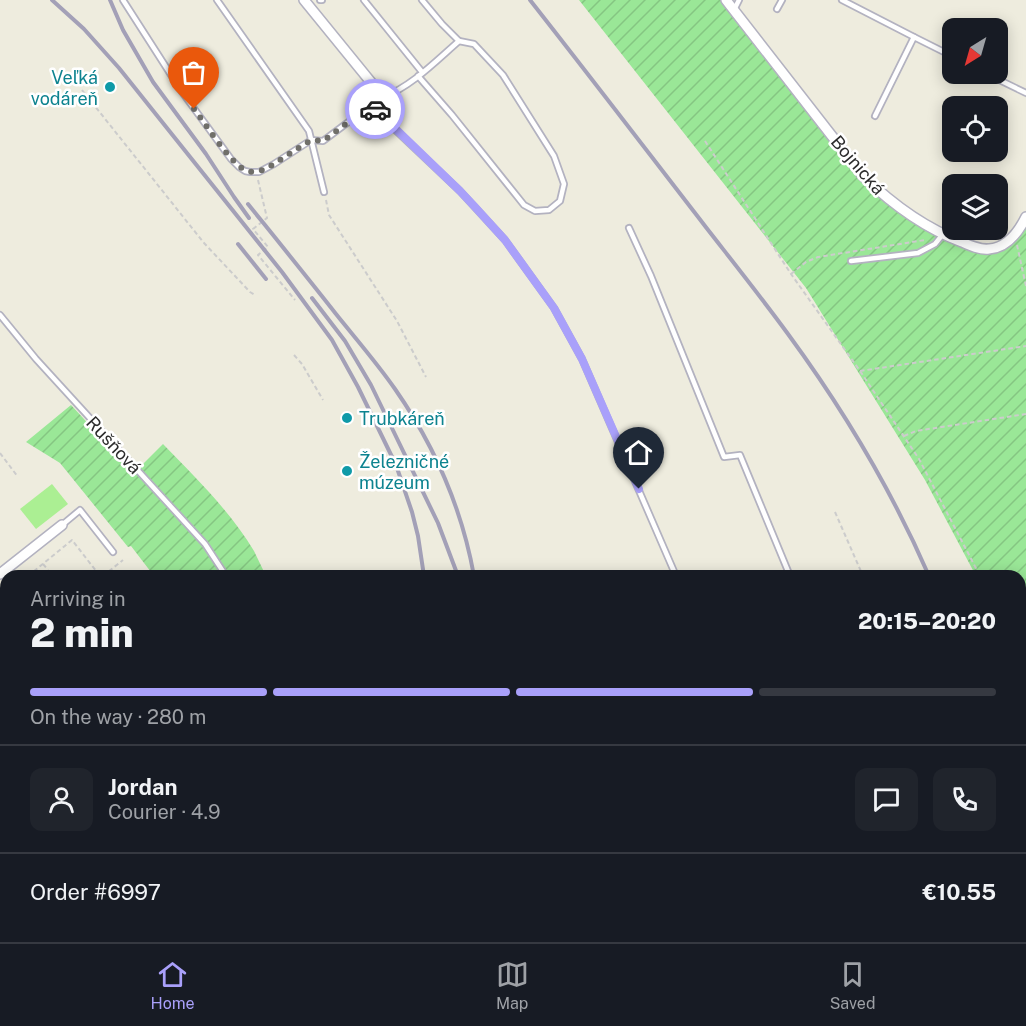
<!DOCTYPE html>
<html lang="en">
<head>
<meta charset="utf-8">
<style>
	:root { --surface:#171b24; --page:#20242c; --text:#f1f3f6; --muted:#9ea1a6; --line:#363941; --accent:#a9a0fa }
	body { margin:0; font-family:"Public Sans",sans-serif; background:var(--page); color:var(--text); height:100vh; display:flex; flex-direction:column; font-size:22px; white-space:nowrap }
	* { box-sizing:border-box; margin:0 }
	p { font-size:20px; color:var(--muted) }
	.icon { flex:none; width:33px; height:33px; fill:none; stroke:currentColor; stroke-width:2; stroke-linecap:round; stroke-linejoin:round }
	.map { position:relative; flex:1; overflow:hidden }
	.sheet { position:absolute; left:0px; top:570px; width:1026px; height:372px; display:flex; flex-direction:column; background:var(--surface); border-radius:18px 18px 0 0; box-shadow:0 3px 15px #0003 }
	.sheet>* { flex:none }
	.needle { width:39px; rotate:217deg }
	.tools { position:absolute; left:942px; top:18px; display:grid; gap:12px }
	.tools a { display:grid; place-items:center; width:66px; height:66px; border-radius:12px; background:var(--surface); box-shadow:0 3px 15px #0003; font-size:30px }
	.pin { position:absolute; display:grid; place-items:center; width:51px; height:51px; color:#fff; margin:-62px -26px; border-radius:50% 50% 50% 0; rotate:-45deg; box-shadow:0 0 6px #0007 }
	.pin .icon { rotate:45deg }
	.courier { position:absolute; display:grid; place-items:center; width:60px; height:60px; margin:-30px; border:4px solid #a9a0fa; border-radius:50%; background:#fff; color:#222; box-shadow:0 2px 8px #0007 }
	.overview em { font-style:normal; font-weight:800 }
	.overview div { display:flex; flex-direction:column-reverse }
	.overview { display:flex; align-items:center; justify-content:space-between; height:102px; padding:0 30px }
	h1 { font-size:39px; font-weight:800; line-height:45px }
	.bar { display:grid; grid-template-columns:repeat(4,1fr); gap:9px 6px; align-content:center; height:72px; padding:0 30px }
	.bar i { height:8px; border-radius:4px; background:var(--line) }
	.bar .current { background:var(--accent) }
	.bar p { grid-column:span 4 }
	.line { display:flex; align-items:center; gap:15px; padding:0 30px; border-top:2px solid var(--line) }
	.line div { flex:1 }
	.round { display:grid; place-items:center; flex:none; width:63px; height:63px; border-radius:12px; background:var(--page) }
	.tabs { display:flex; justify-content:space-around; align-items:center; height:84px; border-top:2px solid var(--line); background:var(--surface); font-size:16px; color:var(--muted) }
	.tabs a { display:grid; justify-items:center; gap:3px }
	.tabs .current { color:var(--accent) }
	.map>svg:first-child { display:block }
</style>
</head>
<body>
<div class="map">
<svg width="1026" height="942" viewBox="0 0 1026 942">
	<defs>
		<pattern id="garden-furrows" width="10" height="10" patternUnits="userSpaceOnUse" patternTransform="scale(1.5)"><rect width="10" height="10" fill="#9ae797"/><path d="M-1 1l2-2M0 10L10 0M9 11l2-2" fill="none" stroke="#85c682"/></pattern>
	</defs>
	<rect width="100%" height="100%" fill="#eeecde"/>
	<g fill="url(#garden-furrows)">
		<polygon points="579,0 721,0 880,197 978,251 1019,233 1026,219 1026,687 1020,670 1020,576 976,576 925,480 806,288"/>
		<path d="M71 405 134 473 163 444C195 477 230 511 254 551 258 559 262 568 266 576H154L131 546 128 547 60 463 26 442Z"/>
		<polygon points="423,936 588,936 592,942 415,942 416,939"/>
	</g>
	<polygon fill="#abef93" points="52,484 68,504 36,529 20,509"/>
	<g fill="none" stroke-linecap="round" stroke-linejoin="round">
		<polyline stroke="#6ca6f5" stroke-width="4" points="431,936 453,942"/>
		<g stroke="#6ca6f5" stroke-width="12">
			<polyline points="1020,665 1026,662"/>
			<polyline points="444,939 453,936"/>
		</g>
		<defs>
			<g id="lane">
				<polyline points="123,0 182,92 231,159 239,167 245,171 250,172 259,172 274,164 311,140 323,141 371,105 388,123 460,191 505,240 554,308 582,359 676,576"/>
				<polyline points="217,0 309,131 324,192"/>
				<polyline points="320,0 322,0"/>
				<polyline points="364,0 422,72"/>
				<polyline points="422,0 442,24 459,41"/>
				<polyline points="842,0 914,37"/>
				<polyline points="777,9 782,0"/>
				<polyline points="734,10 739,0"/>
				<polyline points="987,74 1026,93"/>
				<path d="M383 97C411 87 437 60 459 41L474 44 503 75 554 156 564 184 560 201 549 210 535 211 524 205 452 115 418 76"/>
				<polyline points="875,116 914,37 952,56"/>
				<polyline points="629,228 651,276 724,457 740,455 790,576"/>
				<polyline points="851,261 918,253 935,244 943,234"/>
				<polyline points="0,315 36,359 205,544 226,576"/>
				<polyline points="62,525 80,510 113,552"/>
				<polyline points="683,936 688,942"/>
				<polyline points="902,936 905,942"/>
				<polyline points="953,936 955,942"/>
			</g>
			<g id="street">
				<polyline points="304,0 383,97 371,105"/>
				<path d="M726 0 863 176C892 204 924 228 962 242 971 246 980 250 989 249 1007 248 1019 231 1026 217"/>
				<polyline points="0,574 62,525"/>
				<polyline points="0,790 6,792"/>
			</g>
		</defs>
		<use href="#lane" stroke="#b3b2c0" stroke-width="8"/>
		<use href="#street" stroke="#b3b2c0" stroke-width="12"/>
		<g stroke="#ccc" stroke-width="2" stroke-dasharray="4.5 3" stroke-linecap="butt">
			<polyline points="82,90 204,243 250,292 255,295"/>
			<polyline points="705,141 791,274 860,371 919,459 980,576"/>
			<polyline points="258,180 267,218 253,229 268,247 258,255 295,300"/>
			<polyline points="326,200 329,215 397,321 426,377"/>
			<polyline points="1017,245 1026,286"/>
			<polyline points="791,274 806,262 818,257 925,240"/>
			<polyline points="294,355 302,364 323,400"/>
			<polyline points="860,371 1026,346"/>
			<polyline points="904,436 916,431 1026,414"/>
			<polyline points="0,453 18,477"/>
			<polyline points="835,512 863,576"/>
			<polyline points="43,564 48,570"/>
			<polyline points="110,570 115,576"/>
			<polyline points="28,576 72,540 100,576"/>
			<polyline points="103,576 123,560"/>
			<polyline points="0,599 6,594"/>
			<polyline points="0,647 6,654"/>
			<polyline points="1020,653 1026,650"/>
			<polyline points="0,657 6,652"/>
			<polyline points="0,724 6,719"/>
			<polyline points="0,737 6,745"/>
			<polyline points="0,776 6,771"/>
			<polyline points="1020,906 1026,916"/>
			<polyline points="747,936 751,942"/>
			<polyline points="389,938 398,942"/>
			<polyline points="388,942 389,936"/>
		</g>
		<use href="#lane" stroke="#fff" stroke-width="4.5"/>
		<use href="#street" stroke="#fff" stroke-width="9"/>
		<g stroke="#a3a0b7" stroke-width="4">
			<polyline points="52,0 84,29 119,68 282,272 332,340 358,387 396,465 412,512 418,536 424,576"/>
			<polyline points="110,0 123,30 153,82 206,154 234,197 249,218"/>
			<path d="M530 0C589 75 647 151 705 226 733 262 761 297 788 334 843 409 892 491 929 576"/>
			<path d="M248 204C277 240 307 277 336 314 356 339 377 363 395 389 434 445 462 509 474 576"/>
			<polyline points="238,244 266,279"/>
			<polyline points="312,298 345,341 371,385 438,523 458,576"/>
			<polyline points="1020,802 1026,815"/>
			<polyline points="616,936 621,942"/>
			<polyline points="400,942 401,936"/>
		</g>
	</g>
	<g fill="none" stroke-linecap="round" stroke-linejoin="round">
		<path stroke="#706f6a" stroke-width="6" stroke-dasharray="0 10.8" d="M194 109C205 123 232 166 247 171 254 173 260 171 266 169L311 140 323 141 371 105 375 109"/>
		<polyline stroke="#a9a0fa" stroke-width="8" points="375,109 460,191 475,207 505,240 554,308 582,359 639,489"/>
	</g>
	<g fill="#0f9aa8" stroke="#fff" stroke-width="2">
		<circle cx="110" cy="87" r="6"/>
		<circle cx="347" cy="418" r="6"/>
		<circle cx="347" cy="471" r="6"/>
	</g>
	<g text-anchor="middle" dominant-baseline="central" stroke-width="5" stroke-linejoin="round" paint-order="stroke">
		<g font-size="18" fill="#0d838f" stroke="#fff" text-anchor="start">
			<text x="98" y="77" text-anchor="end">Veľká<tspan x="98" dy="21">vodáreň</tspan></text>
			<text x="359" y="418">Trubkáreň</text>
			<text x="359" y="461">Železničné<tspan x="359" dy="21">múzeum</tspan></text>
		</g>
		<g font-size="18" fill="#2c2c2c" stroke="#fff">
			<text transform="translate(858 165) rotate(49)">Bojnická</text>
			<text transform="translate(114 445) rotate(47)">Rušňová</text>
		</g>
	</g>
</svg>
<div class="tools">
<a><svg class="needle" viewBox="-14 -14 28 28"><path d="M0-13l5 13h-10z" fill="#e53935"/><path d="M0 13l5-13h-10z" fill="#9ea1a6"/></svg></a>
<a><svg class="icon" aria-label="locate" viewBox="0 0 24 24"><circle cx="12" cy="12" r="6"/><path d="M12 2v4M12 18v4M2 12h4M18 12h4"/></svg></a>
<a><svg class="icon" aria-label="layers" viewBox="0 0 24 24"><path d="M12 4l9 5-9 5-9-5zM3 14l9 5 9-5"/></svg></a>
</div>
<div class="pin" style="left:194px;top:109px;background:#ea580c"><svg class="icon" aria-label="bag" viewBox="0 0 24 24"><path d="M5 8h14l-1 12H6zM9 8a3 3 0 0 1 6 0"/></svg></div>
<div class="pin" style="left:639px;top:489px;background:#1f2937"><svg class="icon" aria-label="home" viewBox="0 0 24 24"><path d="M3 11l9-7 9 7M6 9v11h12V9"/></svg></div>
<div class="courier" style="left:375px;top:109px"><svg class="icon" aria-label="car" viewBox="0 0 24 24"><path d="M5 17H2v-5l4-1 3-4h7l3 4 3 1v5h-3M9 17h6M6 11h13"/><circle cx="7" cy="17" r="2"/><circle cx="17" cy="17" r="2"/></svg></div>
<section class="sheet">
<div class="overview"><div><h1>2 min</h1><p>Arriving in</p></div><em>20:15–20:20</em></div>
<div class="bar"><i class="current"></i><i class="current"></i><i class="current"></i><i></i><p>On the way · 280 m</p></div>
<div class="line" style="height:108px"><a class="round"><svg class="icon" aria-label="person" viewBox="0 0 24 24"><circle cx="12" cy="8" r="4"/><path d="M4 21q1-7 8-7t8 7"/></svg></a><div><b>Jordan</b><p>Courier · 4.9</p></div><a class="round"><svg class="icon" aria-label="chat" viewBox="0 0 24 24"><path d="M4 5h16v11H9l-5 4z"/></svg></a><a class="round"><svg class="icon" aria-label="phone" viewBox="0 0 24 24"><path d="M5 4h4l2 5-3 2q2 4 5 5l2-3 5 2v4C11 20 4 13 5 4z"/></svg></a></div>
<div class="line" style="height:78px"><div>Order #6997</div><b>€10.55</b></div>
</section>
</div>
<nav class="tabs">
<a class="current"><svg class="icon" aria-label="home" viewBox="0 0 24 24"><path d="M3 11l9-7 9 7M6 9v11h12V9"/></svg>Home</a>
<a><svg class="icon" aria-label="map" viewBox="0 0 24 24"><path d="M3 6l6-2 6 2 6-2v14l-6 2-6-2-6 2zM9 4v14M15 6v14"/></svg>Map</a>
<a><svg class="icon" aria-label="saved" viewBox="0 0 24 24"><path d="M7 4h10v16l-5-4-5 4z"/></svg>Saved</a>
</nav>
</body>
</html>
